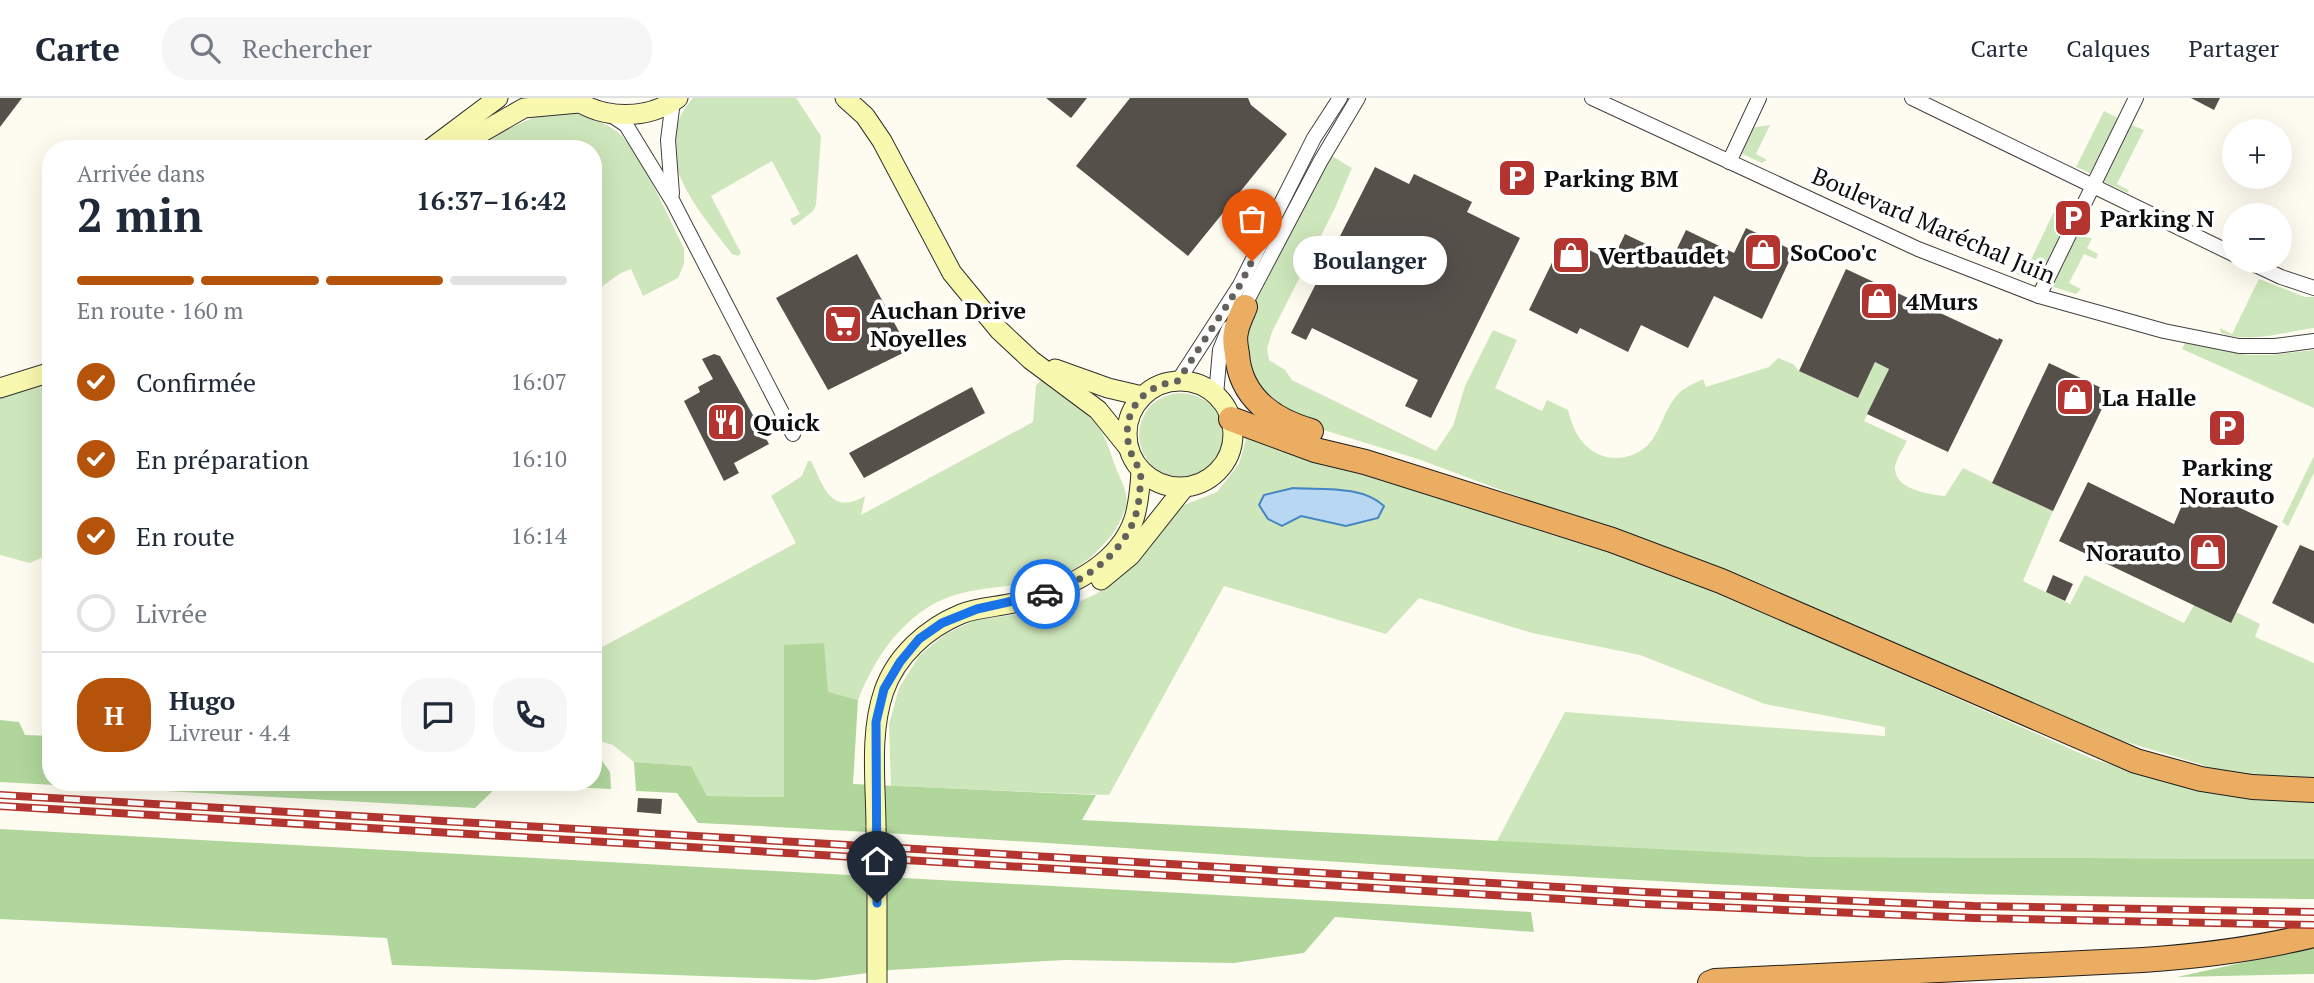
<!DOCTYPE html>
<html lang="fr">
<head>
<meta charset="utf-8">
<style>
	:root { --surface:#fff; --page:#f6f6f7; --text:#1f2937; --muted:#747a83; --line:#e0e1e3; --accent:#b45309 }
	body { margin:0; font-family:"PT Serif",serif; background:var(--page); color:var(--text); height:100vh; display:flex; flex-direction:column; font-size:26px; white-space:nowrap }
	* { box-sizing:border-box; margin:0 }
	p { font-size:23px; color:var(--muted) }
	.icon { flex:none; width:38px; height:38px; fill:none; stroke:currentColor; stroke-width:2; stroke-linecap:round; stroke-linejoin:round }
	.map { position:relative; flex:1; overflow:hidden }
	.panel { position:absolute; left:42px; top:42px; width:560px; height:651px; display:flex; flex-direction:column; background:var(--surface); border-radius:28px; box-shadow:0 7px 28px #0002 }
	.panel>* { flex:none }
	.buttons { position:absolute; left:2222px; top:21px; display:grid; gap:14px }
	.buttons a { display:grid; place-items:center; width:70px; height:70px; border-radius:50%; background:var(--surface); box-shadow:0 7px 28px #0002; font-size:35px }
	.pin { position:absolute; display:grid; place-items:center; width:60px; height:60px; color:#fff; margin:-72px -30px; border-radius:50% 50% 50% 0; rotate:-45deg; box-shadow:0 0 7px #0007 }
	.pin .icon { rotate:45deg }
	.courier { position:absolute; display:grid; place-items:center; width:70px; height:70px; margin:-35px; border:5px solid #1a73e8; border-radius:50%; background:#fff; color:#222; box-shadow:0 2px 9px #0007 }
	.bubble { position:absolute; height:49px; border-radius:24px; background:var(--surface); box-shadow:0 7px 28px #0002; font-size:23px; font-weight:600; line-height:49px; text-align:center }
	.headline em { font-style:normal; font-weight:600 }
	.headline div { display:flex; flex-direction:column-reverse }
	.headline { display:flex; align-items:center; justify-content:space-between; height:119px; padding:0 35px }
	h1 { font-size:46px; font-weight:600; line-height:52px }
	.bar { display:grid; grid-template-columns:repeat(4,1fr); gap:10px 7px; align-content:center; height:84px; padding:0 35px }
	.bar i { height:9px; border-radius:5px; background:var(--line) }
	.bar .on { background:var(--accent) }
	.bar p { grid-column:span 4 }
	.line { display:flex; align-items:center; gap:18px; padding:0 35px; border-top:2px solid var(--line) }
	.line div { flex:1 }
	.round { display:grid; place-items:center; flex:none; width:74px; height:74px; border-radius:28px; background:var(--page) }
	ol { padding:0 35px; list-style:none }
	li { display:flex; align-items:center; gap:21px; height:77px }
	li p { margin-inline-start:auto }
	li .icon { padding:7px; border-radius:50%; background:var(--accent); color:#fff; stroke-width:4 }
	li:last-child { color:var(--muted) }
	li i { width:38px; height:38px; border:4px solid var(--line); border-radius:50% }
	header { display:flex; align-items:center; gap:42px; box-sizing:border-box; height:98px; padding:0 35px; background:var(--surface); border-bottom:2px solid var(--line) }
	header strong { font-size:33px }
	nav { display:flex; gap:38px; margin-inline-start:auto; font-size:24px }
	.search { width:490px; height:63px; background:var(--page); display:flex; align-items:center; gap:18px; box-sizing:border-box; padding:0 24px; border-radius:28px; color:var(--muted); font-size:26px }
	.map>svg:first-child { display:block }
</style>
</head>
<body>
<header>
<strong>Carte</strong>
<div class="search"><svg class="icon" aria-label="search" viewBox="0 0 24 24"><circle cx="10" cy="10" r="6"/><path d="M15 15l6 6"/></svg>Rechercher</div>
<nav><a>Carte</a><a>Calques</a><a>Partager</a></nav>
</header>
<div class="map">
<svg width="2314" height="885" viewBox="0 0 2314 885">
	<rect width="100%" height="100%" fill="#fefcf0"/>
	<g fill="#cee6bb">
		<path d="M693 0H796L821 38 816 107 813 113 795 127H793L790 121 800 116 772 63 711 98 741 155 738 158 732 156C698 111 644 55 693 0Z"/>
		<polygon points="2104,13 2120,21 2090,75 2076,69"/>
		<path d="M571 14C586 19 603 23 616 33 637 47 671 124 684 150V166L678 180 643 198 631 171 619 176 593 195V51H475L512 29 542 16Z"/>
		<polygon points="2129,26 2144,32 2117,86 2129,92 2128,95 2104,84"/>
		<polygon points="1770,27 1756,56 1767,62 1762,65 1738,54 1747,43 1750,30"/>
		<path d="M1332 58 1352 70 1334 112 1272 234 1267 251 1269 262 1285 272 1292 282 1436 353 1453 328 1465 288 1493 232 1517 242 1495 290 1542 313 1547 302 1568 312C1573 331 1580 347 1598 356 1607 360 1615 361 1625 359 1662 351 1657 318 1679 295 1685 289 1696 285 1703 281L1706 289 1769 269 1778 260 1793 266 1799 273 1858 300 1875 264 1889 271 1864 323 1907 343C1903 351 1896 361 1895 369 1894 392 1930 396 1945 398L1963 370 2053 413 2023 483 2070 506 2085 477 2184 525 2194 507 2230 525 2236 514 2260 526 2255 539 2314 565V681L2212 674 2203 667 2116 641 2106 643 1794 508 1790 499 1711 467 1629 440 1421 362 1288 321 1246 271 1247 221 1324 65Z"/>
		<polygon points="2060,101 2065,133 2050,159 2041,185 2014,175 2012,172 2014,166 2026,172"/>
		<polygon points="2075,138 2092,140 2087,150 2098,156 2096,161 2084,156 2069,185 2081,191 2076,196 2050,188 2064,166"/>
		<path d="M2259 181 2305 199H2314V230C2284 234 2250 246 2221 235L2220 230 2232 236Z"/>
		<polygon points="2185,245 2247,257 2271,257 2314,252 2314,310 2182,251"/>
		<path d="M1041 282 1090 313 1087 317C1107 333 1109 355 1119 377 1130 402 1129 406 1116 431 1111 439 1105 445 1099 451 1050 504 980 475 927 510 894 531 872 566 858 602L828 595 784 699 707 698 690 668 634 664 613 647 593 641V554L796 445 771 398 802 378 808 363H811C824 389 831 418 865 398L861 417 1033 324 1036 288Z"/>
		<polygon points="51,285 51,445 43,459 30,465 0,457 0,300"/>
		<circle cx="1181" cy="337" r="42"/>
		<polygon points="1247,338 1552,432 1658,470 1765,515 2093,661 2169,684 2314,702 2314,761 1817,759 1496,745 1565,614 1885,638 1885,629 1765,606 1640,557 1532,535 1419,500 1386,536 1224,488 1109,697 891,688 889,626 899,590 919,558 944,537 975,522 1065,510 1096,496 1124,474 1174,411 1217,394 1239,366"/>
		<polygon points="2314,358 2314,375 2288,428 2282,424"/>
	</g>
	<g fill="#b0d69c">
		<path d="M824 545 828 594 858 602 853 686 1096 697 1082 722 1817 759 2314 761V801C2149 799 1983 798 1818 791 1445 775 1072 743 698 725L677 695 636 693 634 664 691 668 707 698 784 699V547Z"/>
		<polygon points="0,622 19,624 25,637 51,638 51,684 593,684 593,656 597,656 610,674 611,691 500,686 475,710 0,684"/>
		<polygon points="0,731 1531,814 1534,834 1335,819 1304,855 1234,865 1065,862 890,872 815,882 392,867 387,840 0,821"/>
		<polygon points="2314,849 2314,876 2177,879"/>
	</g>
	<path fill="#b8d7f2" stroke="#4485c4" stroke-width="2" d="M1293 390C1323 392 1361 387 1384 408L1378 420 1346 428 1301 418 1282 428 1268 421 1259 407 1264 397Z"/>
	<g fill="#56504b">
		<polygon points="0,0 22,0 0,29"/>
		<polygon points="1046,0 1087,0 1071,20"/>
		<polygon points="1130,0 1248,0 1251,7 1287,36 1188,158 1076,68"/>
		<polygon points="2191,0 2220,0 2214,12"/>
		<polygon points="1375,69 1409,86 1414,76 1472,104 1467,114 1520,140 1431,320 1405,308 1418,282 1312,230 1306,242 1291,235"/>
		<polygon points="1746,130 1794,153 1762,221 1714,198 1688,250 1641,227 1628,254 1580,230 1577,236 1529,212 1564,140 1612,163 1625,136 1673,159 1686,132 1734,155"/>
		<polygon points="857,156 909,252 828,292 776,200"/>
		<polygon points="1846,171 1998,242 1999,240 2003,242 1948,354 1867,316 1889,271 1875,264 1858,300 1799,273"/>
		<polygon points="714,256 720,258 769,346 734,365 739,375 724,383 684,303 700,294 698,289 713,281 702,261"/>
		<polygon points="2049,265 2110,294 2053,413 1992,385"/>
		<polygon points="972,289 985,315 864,380 849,355"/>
		<polygon points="2088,384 2174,426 2183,405 2213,397 2278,428 2231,525 2059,443"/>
		<polygon points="2300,447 2314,453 2314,526 2272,505"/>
		<polygon points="2053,477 2073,486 2065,503 2046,494"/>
		<polygon points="638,700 662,701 661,716 637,714"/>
	</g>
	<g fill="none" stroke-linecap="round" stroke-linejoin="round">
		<defs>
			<g id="street">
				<polyline points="1592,0 1918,151 2039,198 2164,233 2239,248 2275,248 2314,243"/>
				<polyline points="1912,0 2235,157"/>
				<polyline points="611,17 626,27 673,104 793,336"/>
				<polyline points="1729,64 1759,0"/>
				<polyline points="672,96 668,42 673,3"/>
				<polyline points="2247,163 2281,179 2314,190"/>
				<polyline points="2039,198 2136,0"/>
				<polyline points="1241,214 1320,64 1358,0"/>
				<polyline points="1178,283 1240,187 1314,40 1340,0"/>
				<polyline points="1216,297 1220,252 1229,230"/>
			</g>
			<g id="secondary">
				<path d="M573 0C603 22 648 22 678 0"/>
				<polyline points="845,0 865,18 882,43 952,175 999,232 1031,262 1098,312 1127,348"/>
				<polyline points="430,51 498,0"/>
				<polyline points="453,51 524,10 579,5"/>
				<polyline points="1055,271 1108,290 1142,298"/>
				<circle cx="1180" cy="336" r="53"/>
				<polyline points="0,290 51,274"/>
				<polyline points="1101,482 1130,458 1184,390"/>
				<path d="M876 730C876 686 869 636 884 593 896 558 927 530 961 516 979 509 999 509 1018 504 1063 492 1118 469 1134 421 1139 405 1140 390 1141 374"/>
				<polyline points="877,781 877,885"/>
			</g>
			<g id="highway">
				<path d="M1245 209C1242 217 1237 226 1236 234 1234 241 1236 250 1237 256 1240 299 1273 322 1311 333"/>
				<polyline points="1231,321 1315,352 1365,364 1612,442 1721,483 2136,663 2201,681 2252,689 2314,692"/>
				<path d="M1710 885 1715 883 2143 862C2201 858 2257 851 2314 837"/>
			</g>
		</defs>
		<use href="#street" stroke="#414141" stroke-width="16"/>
		<use href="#secondary" stroke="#303030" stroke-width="21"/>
		<use href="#highway" stroke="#1f1f1f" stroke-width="26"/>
		<use href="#street" stroke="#fff" stroke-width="14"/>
		<use href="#secondary" stroke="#f9f8af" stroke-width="19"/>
		<use href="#highway" stroke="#eaad62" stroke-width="24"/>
		<defs>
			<g id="rail">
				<polyline points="0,697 1644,794 1974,808 2314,814"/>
				<polyline points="0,708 1645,806 1974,820 2314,827"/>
			</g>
		</defs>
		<use href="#rail" stroke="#b4352f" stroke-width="8"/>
		<use href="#rail" stroke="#fff" stroke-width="5" stroke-dasharray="16" stroke-linecap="butt"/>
		<defs>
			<polyline id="secondary-bridge" points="876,730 877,781"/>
		</defs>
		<use href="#secondary-bridge" stroke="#303030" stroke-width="21" stroke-linecap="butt"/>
		<use href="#secondary-bridge" stroke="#f9f8af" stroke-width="19"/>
	</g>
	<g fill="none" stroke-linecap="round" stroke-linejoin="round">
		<path stroke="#62615d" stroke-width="7" stroke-dasharray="0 12.6" d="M1045 496C1082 485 1120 458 1134 422 1140 406 1140 390 1141 373 1113 335 1129 289 1178 283L1240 187 1252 163"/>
		<polyline stroke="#1a73e8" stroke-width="9" points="877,805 876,624 884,591 900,564 919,541 942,525 977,511 1045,496"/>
	</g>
	<defs>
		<symbol id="parking-square" viewBox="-11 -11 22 22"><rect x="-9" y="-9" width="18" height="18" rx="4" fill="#b4352f" stroke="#fff"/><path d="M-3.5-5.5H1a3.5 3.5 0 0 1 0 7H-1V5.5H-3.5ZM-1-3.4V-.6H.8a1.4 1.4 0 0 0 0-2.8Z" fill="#fff"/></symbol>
		<symbol id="shop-square" viewBox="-11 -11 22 22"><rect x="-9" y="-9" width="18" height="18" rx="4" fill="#b4352f" stroke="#fff"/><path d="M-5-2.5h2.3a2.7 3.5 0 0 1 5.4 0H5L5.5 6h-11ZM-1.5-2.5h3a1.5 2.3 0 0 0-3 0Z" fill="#fff"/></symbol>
		<symbol id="supermarket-square" viewBox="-11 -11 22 22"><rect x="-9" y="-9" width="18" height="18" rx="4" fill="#b4352f" stroke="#fff"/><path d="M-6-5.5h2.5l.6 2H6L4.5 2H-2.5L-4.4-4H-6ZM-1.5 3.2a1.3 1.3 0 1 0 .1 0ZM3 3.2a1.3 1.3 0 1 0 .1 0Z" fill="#fff"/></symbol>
		<symbol id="restaurant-square" viewBox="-11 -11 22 22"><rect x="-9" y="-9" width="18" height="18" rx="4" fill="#b4352f" stroke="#fff"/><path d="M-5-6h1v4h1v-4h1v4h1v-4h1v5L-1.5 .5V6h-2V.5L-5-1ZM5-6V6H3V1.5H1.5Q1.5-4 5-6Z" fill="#fff"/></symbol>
	</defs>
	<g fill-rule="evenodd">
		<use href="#parking-square" x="1495" y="58" width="44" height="44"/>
		<use href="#parking-square" x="2051" y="98" width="44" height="44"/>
		<use href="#shop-square" x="1741" y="132" width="44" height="44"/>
		<use href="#shop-square" x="1549" y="135" width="44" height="44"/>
		<use href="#shop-square" x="1857" y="181" width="44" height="44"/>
		<use href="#supermarket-square" x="821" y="204" width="44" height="44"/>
		<use href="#shop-square" x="2053" y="277" width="44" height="44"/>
		<use href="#restaurant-square" x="704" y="302" width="44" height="44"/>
		<use href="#parking-square" x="2205" y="308" width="44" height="44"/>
		<use href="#shop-square" x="2186" y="432" width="44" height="44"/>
	</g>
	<g text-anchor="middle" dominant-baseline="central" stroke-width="7" stroke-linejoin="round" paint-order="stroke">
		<g font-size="24" font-weight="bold" fill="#0e0e0e" stroke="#fff" text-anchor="start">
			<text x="1544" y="80">Parking BM</text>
			<text x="2100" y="120">Parking N</text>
			<text x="1790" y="154">SoCoo'c</text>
			<text x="1598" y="157">Vertbaudet</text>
			<text x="1906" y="203">4Murs</text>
			<text x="870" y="212">Auchan Drive<tspan x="870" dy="28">Noyelles</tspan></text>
			<text x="2102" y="299">La Halle</text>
			<text x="753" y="324">Quick</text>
			<text x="2227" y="369" text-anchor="middle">Parking<tspan x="2227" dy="28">Norauto</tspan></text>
			<text x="2181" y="454" text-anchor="end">Norauto</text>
		</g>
		<g font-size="24" fill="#0e0e0e" stroke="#fff">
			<text transform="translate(1934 127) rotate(23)">Boulevard Maréchal Juin</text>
		</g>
	</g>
</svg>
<div class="buttons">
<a>+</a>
<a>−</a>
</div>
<div class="pin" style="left:1252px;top:163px;background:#ea580c"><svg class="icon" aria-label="bag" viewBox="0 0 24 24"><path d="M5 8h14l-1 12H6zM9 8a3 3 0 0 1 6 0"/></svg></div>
<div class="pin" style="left:877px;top:805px;background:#1f2937"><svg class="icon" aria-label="home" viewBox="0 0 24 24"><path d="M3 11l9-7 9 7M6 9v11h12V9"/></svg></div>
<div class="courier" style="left:1045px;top:496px"><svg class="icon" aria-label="car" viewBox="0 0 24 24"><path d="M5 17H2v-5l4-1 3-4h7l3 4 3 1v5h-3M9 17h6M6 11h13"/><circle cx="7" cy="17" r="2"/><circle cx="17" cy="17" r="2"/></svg></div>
<div class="bubble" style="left:1293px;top:138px;width:154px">Boulanger</div>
<section class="panel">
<div class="headline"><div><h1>2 min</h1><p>Arrivée dans</p></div><em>16:37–16:42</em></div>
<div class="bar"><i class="on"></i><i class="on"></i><i class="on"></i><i></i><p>En route · 160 m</p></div>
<ol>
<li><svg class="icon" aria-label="check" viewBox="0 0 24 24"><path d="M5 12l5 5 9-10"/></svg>Confirmée<p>16:07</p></li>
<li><svg class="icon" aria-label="check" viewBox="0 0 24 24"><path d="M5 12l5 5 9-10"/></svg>En préparation<p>16:10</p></li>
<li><svg class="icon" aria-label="check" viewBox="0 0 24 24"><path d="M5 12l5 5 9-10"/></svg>En route<p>16:14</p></li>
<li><i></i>Livrée</li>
</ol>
<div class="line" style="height:126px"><b class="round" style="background:var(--accent);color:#fff">H</b><div><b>Hugo</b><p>Livreur · 4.4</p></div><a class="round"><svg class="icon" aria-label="chat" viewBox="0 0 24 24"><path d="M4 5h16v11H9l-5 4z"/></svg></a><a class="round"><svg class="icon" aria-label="phone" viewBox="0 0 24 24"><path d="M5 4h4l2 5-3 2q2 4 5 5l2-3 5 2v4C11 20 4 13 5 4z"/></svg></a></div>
</section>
</div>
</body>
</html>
